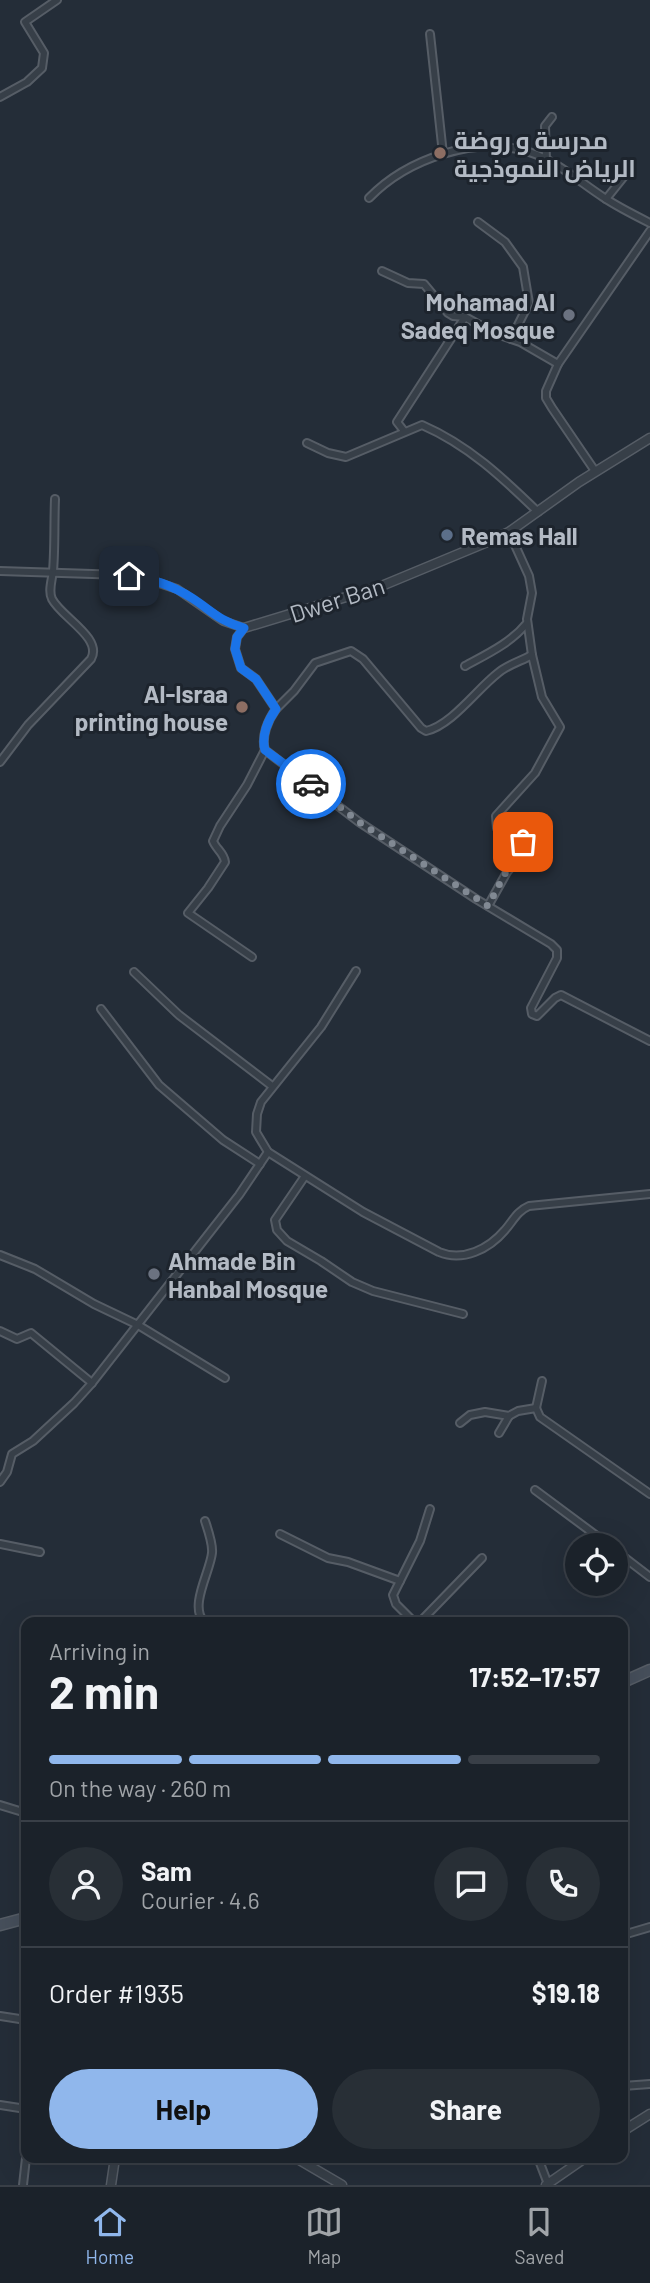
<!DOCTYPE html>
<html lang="en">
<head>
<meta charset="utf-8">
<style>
	:root { --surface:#1b222a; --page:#282f36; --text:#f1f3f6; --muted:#a0a4a8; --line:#393f47; --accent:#90b7ec }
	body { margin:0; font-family:Barlow,Cairo,sans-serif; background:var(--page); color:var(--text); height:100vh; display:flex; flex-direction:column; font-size:26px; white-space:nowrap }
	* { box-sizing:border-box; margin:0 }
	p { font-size:23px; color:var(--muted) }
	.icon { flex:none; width:38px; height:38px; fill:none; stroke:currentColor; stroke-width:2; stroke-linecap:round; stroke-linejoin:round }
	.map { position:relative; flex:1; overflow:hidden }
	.details { position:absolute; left:21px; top:1617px; width:607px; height:546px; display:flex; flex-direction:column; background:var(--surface); border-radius:14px; box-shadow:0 7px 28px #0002,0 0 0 2px var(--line) }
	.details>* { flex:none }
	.buttons { position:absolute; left:565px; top:1533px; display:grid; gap:14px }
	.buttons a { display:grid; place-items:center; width:63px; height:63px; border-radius:50%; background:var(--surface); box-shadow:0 7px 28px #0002,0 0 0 2px var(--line); font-size:35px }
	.pin { position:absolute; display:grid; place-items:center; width:60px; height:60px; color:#fff; margin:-30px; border-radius:14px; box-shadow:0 4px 10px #0006 }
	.courier { position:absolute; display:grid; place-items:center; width:70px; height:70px; margin:-35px; border:5px solid #1a73e8; border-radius:50%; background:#fff; color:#222; box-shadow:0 2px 9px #0007 }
	.summary em { font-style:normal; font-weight:700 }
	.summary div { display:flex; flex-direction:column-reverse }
	.summary { display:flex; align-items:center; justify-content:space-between; height:119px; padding:0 28px }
	h1 { font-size:46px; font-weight:700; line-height:52px }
	.bar { display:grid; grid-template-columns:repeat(4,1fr); gap:10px 7px; align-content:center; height:84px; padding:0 28px }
	.bar i { height:9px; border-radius:5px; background:var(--line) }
	.bar .on { background:var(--accent) }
	.bar p { grid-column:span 4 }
	.line { display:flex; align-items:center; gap:18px; padding:0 28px; border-top:2px solid var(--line) }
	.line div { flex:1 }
	.round { display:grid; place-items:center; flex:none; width:74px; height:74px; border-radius:37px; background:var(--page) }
	.primary-button { display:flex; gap:14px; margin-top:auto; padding:14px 28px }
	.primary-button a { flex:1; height:80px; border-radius:42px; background:var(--accent); color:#111; font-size:28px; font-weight:700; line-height:80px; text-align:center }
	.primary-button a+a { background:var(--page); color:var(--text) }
	.dock { display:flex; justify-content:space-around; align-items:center; height:98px; border-top:2px solid var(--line); background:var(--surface); font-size:19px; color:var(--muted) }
	.dock a { display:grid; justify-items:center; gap:4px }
	.dock .on { color:var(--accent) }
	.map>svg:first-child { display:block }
</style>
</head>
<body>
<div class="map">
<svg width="650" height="2185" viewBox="0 0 650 2185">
	<rect width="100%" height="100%" fill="#242d38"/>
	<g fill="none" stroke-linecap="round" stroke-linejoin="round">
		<defs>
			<g id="minor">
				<polyline points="430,34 443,154"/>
				<polyline points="0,97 27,82 42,68 44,53 25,22 57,0"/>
				<polyline points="546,160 545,126 552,117"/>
				<path d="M369 198C407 159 475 135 529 152 555 160 580 182 603 197 618 207 634 215 650 223"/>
				<polyline points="606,199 626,174"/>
				<polyline points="478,222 505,242 523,267 529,303 511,339"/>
				<polyline points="382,271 408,283 424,284 448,313 453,316 465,317"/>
				<polyline points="404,431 397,422 465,317 494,333 520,342 558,364"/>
				<path d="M307 443 328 453 346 457 422 425C468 445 502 477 538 512"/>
				<polyline points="595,471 552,408 546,398 546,391 558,364 650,231"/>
				<path d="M0 571 123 575 150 580 177 589 223 621 244 628 237 637 235 649 241 668 256 679 276 709C268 720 261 736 265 750L359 822 476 899 551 944 557 950V958L531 1008 532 1014 537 1016 555 998 561 995 650 1041"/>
				<path d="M465 666C487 654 511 643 527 623"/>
				<path d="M276 709 294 691 315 663 351 651 363 659 421 728 426 731C452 725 477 689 498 673 507 665 521 661 532 655"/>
				<path d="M0 762 28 725 91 659C103 638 61 617 52 599 48 591 52 580 53 571 55 548 54 523 55 499"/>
				<polyline points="488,906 507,872 524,851 523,842 509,837 497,828 496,816 535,773 560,727 542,697 532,655 527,619 532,593 529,576 509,532"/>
				<path d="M252 957 188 913 208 888 225 862C224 853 216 849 213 841L220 826 247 785 265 750"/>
				<path d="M356 971 321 1027 261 1102 257 1114 256 1132 268 1152 363 1212 439 1252C463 1262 489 1249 505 1230 513 1221 517 1211 529 1206L650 1194"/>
				<polyline points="134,972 179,1015 272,1086"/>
				<polyline points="101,1009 159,1085 223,1140 260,1164"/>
				<polyline points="305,1176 275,1220 277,1230 287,1241 321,1261 352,1282 373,1291 463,1314"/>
				<polyline points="0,1255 35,1269 94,1304 138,1325 225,1378"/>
				<polyline points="0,1331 17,1339 31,1333 92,1383"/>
				<polyline points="536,1408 542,1381"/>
				<polyline points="460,1423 470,1415 485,1412 509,1416 518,1411 536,1408 540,1417 650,1494"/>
				<polyline points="499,1433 509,1416"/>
				<polyline points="0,1482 7,1472 12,1454 33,1441 74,1403 92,1383 239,1195 268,1152"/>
				<polyline points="535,1490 609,1545"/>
				<polyline points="280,1534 328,1558 348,1562 400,1581"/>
				<polyline points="0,1544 40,1552"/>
				<polyline points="616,1551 650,1577"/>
				<path d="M204 1622C189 1606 210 1572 212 1553 213 1544 208 1530 205 1521"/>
				<polyline points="414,1622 396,1604 393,1595 420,1541 430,1509"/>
				<polyline points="420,1622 482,1558"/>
				<polyline points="0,1805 26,1813"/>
				<polyline points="623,1935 650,1927"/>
				<polyline points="0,2016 26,2020"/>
				<polyline points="623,2086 650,2084"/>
				<polyline points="0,2105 26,2109"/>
				<polyline points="538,2158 548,2184"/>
				<polyline points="23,2185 26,2158"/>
			</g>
			<g id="tertiary">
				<polyline points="244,628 379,587 485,543 509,532 579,482 650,438"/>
				<polyline points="623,2131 650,2114"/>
				<polyline points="296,2158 342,2185"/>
				<polyline points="111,2185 115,2158"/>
				<polyline points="546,2185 585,2158"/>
			</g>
			<g id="secondary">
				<polyline points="623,1682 650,1670"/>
				<polyline points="0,1925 26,1918"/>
			</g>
		</defs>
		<use href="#minor" stroke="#565d66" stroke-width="10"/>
		<use href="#tertiary" stroke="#565d66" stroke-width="11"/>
		<use href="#secondary" stroke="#565d66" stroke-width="13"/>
		<use href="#minor" stroke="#373f48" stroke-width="6"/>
		<use href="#tertiary" stroke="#373f48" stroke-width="8"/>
		<use href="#secondary" stroke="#464f5b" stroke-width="10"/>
	</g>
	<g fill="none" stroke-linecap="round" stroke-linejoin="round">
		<polyline stroke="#818993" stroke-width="7" stroke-dasharray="0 12.6" points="311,784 359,822 488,906 506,872 524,850 523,842"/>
		<path stroke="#1a73e8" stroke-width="9" d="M129 576C151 578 173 586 192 598 212 611 219 621 244 628L237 637 235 649 241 668 256 679 276 709C268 720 261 736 265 750L311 784"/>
	</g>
	<g fill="#8d6e63" stroke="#1d242d" stroke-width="2.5">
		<circle cx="440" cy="153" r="7"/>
		<circle cx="242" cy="707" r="7"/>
	</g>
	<g fill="#6b7280" stroke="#1d242d" stroke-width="2.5">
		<circle cx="569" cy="315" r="7"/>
		<circle cx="154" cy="1274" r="7"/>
	</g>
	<circle fill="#5c6f8a" stroke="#1d242d" stroke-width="2.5" cx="447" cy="535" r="7"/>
	<g text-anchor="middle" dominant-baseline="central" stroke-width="6" stroke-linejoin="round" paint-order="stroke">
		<g font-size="24" font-weight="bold" fill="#b3bac4" stroke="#1d242d" text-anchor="start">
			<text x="454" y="139">مدرسة و روضة<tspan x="454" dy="28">الرياض النموذجية</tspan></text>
			<text x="555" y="301" text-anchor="end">Mohamad Al<tspan x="555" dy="28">Sadeq Mosque</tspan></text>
			<text x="461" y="535">Remas Hall</text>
			<text x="228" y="693" text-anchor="end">Al-Israa<tspan x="228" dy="28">printing house</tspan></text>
			<text x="168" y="1260">Ahmade Bin<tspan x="168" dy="28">Hanbal Mosque</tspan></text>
		</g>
		<g font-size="24" fill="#b3bac4" stroke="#1d242d">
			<text transform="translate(337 599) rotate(-18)">Dwer Ban</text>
		</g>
	</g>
</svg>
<div class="buttons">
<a><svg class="icon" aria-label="locate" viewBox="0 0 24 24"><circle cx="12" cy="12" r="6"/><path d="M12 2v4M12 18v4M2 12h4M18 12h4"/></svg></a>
</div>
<div class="pin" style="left:523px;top:842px;background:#ea580c"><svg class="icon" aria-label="bag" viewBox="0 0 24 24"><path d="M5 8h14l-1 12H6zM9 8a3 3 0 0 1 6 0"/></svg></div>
<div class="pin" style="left:129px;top:576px;background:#1f2937"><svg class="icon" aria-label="home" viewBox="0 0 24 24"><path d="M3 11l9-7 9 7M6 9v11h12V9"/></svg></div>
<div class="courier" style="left:311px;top:784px"><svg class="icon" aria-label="car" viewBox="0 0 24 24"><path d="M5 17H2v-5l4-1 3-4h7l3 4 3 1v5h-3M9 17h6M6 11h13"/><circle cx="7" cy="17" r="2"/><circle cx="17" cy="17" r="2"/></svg></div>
<section class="details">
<div class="summary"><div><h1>2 min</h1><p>Arriving in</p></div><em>17:52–17:57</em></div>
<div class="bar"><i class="on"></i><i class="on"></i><i class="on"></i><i></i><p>On the way · 260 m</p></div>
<div class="line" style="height:126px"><a class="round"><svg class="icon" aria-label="person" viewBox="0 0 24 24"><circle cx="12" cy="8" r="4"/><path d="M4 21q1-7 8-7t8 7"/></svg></a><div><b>Sam</b><p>Courier · 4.6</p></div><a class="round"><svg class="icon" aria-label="chat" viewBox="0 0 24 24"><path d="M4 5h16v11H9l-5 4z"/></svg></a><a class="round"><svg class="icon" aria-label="phone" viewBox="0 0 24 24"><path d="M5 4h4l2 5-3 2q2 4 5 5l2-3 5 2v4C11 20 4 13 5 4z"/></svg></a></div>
<div class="line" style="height:91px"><div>Order #1935</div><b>$19.18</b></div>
<div class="primary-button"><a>Help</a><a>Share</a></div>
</section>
</div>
<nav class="dock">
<a class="on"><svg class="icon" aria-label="home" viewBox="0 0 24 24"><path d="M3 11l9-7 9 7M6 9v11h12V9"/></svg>Home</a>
<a><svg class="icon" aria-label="map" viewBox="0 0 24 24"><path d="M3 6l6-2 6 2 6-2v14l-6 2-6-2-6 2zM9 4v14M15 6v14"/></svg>Map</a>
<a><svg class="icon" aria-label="saved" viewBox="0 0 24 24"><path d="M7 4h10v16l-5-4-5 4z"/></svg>Saved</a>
</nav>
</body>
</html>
